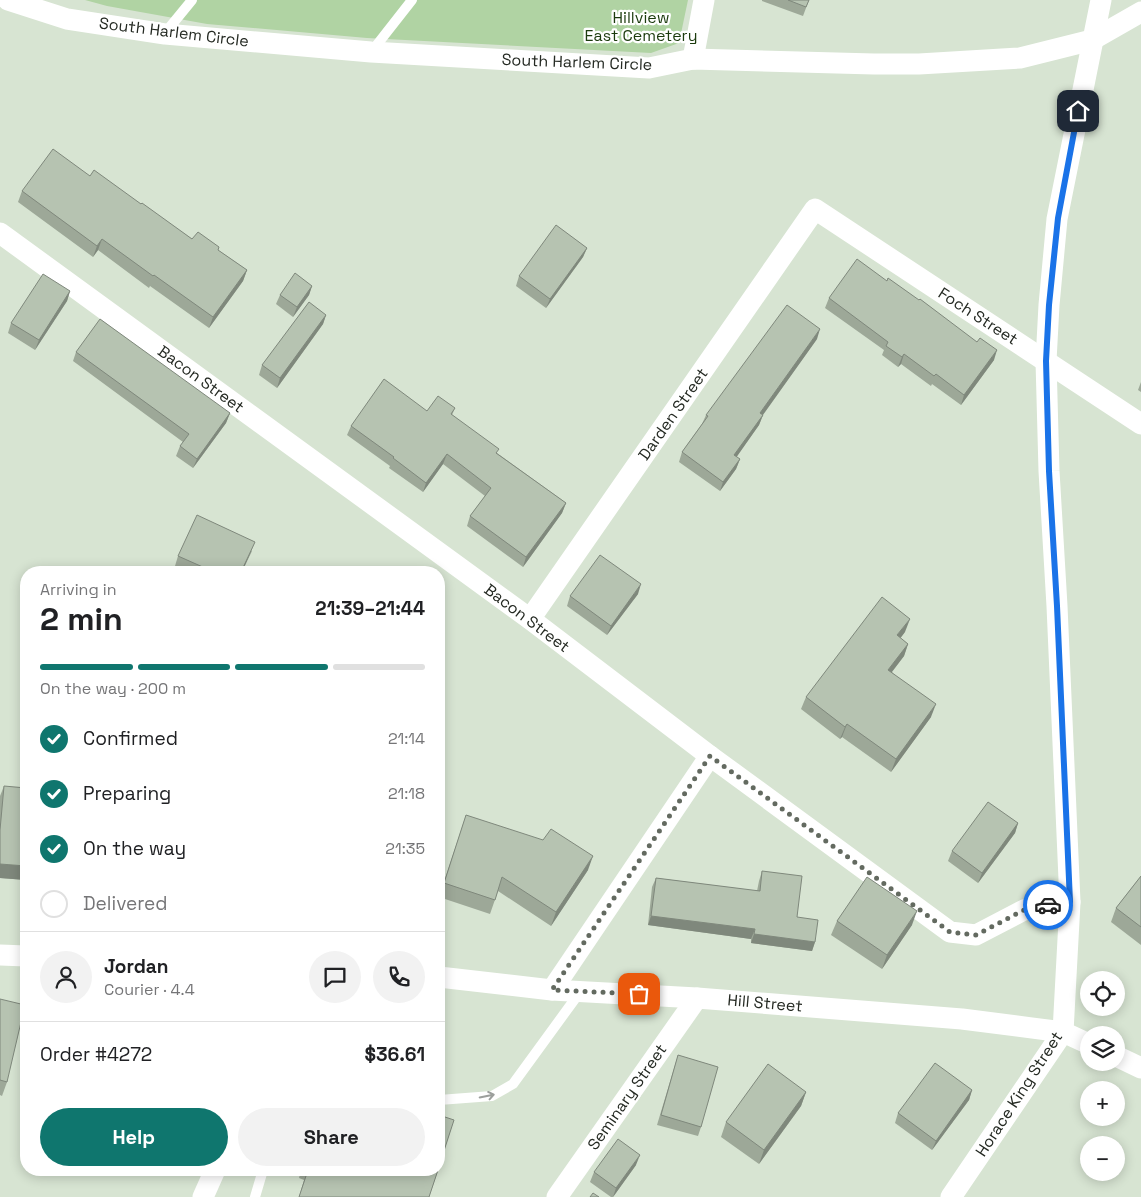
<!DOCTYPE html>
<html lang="en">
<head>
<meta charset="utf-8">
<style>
	:root { --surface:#fff; --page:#f2f2f2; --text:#202124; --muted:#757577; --line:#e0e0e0; --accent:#0f766e }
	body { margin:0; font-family:"Space Grotesk",sans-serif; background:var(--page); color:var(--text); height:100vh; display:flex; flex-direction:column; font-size:19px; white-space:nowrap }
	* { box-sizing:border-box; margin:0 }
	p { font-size:16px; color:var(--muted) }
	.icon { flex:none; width:28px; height:28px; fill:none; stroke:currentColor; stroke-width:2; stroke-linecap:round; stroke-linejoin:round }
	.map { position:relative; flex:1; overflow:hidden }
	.panel { position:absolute; left:20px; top:566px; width:425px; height:610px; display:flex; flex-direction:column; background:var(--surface); border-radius:20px; box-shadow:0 2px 12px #0003 }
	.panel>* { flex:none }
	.controls { position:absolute; left:1080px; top:971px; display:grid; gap:10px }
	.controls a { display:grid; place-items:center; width:45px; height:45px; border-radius:50%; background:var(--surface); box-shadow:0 2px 12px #0003; font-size:25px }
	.pin { position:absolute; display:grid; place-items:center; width:42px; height:42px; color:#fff; margin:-21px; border-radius:10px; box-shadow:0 2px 8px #0006 }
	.courier { position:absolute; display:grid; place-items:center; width:50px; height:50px; margin:-25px; border:4px solid #1a73e8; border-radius:50%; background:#fff; color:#222; box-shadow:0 1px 6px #0007 }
	.summary em { font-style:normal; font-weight:600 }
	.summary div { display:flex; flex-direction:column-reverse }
	.summary { display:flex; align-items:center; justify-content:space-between; height:85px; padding:0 20px }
	h1 { font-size:32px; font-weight:600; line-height:38px }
	.bar { display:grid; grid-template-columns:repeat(4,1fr); gap:8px 5px; align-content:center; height:60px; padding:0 20px }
	.bar i { height:6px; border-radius:4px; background:var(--line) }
	.bar .selected { background:var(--accent) }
	.bar p { grid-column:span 4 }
	.line { display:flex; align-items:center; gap:12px; padding:0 20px; border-top:1px solid var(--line) }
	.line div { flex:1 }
	.round { display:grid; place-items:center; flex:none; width:52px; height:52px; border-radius:26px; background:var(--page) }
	ol { padding:0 20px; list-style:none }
	li { display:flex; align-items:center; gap:15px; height:55px }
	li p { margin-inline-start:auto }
	li .icon { padding:5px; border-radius:50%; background:var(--accent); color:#fff; stroke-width:4 }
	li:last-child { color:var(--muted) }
	li i { width:28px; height:28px; border:2px solid var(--line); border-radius:50% }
	.cta { display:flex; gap:10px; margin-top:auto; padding:10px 20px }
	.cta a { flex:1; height:58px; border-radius:30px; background:var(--accent); color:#fff; font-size:20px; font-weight:600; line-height:58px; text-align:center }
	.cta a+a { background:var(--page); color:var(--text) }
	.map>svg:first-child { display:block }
</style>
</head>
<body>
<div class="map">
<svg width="1141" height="1197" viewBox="0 0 1141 1197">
	<rect width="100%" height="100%" fill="#d7e4d2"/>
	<polygon fill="#b0d3a3" points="85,0 688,0 679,43 651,53 367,38 207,24 107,6"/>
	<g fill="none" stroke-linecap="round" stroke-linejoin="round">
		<g stroke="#fff" stroke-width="10">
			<polyline points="165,33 192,0"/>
			<polyline points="372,51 412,0"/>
			<polyline points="439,1100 492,1096 513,1084 580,992"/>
			<polyline points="255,1197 263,1170"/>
		</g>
		<g stroke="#fff" stroke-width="21">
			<polyline points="8,0 67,19 165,34 371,52 649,68 693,59 874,64 919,64 1020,58 1092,40 1141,12"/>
			<polyline points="693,59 704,0"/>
			<polyline points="0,233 530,619 710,756 950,932 976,935 1026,909 1070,902"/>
			<polyline points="530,619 815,209 1141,424"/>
			<polyline points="0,955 26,956"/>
			<polyline points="439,977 552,990 697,998 962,1019 1063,1032 1089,1044"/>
			<polyline points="552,990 710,756"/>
			<polyline points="1116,1056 1141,1068"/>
			<polyline points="203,1197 215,1170"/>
			<polyline points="557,1197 697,998"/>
			<polyline points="951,1197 1063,1032 1070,902 1057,606 1049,471 1046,361 1049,305 1057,219 1101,0"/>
		</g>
	</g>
	<g fill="#9da898">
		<polygon points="762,0 809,0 803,16 762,1"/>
		<polygon points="90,176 141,204 192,239 218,250 247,270 243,281 209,328 150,286 149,288 98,250 93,257 18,202 22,191"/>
		<polygon points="587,248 583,257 546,308 516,286 519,276"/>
		<polygon points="312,286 309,295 293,317 276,304 280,295"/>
		<polygon points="70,291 67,301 35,350 8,333 11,323"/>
		<polygon points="829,298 994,360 961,405 932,384 931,386 901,364 898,367 882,355 884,350 825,308"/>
		<polygon points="326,315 323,324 277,388 259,375 262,365"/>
		<polygon points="817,339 763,415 759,425 736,457 740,459 736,469 720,491 679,462 682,452 702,424 706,415"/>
		<polygon points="76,352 230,413 226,423 193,468 176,456 180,446 183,442 73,361"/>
		<polygon points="1141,382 1141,392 1138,390"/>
		<polygon points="455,408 452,415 497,453 566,503 562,513 523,567 467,526 470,516 485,496 443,464 423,492 389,468 390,466 347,435 351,426"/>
		<polygon points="252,551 242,572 190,572 175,566 178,556"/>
		<polygon points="638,594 607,635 567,606 570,596"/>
		<polygon points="905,632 900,638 908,644 904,656 892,672 931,717 891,772 842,737 840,739 801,709 806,697"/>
		<polygon points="4,786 26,880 0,878 0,796"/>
		<polygon points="466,815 588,870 551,926 498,891 490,914 439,897"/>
		<polygon points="1018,823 1015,833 978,883 948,861 952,851"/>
		<polygon points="762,871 815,942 812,951 751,943 751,939 648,925 652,887 656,878 757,891 759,881"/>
		<polygon points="1141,876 1141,945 1111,922 1116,908"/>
		<polygon points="837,921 912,925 882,969 831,935"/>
		<polygon points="0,999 7,1082 2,1096 0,1095"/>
		<polygon points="678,1055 701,1127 698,1136 657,1125"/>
		<polygon points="972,1090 969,1100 932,1150 895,1123 898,1113"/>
		<polygon points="806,1092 801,1106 759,1164 721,1137 726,1122"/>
		<polygon points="636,1165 613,1197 611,1197 590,1182 594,1172"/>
		<polygon points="301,1170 438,1170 429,1197 299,1197 304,1180 299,1178"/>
	</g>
	<g fill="#7f887c">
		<polygon points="102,239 98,250 93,257 97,246"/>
		<polygon points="587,248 583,257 546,308 550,299"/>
		<polygon points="247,270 243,281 209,328 213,317"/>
		<polygon points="312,286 309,295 293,317 297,307"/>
		<polygon points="70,291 67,301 35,350 39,340"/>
		<polygon points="326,315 323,324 277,388 280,378"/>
		<polygon points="820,329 817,339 757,423 760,413"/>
		<polygon points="997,350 994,360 961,405 964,395"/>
		<polygon points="904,354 901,364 898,367 902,357"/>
		<polygon points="230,413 226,423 193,468 197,459"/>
		<polygon points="763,415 759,425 731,465 734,455"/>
		<polygon points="447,454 443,464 423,492 426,483"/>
		<polygon points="740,459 736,469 720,491 723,482"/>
		<polygon points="566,503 562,513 523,567 526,557"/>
		<polygon points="255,542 242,572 241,572"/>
		<polygon points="641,584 638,594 607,635 611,626"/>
		<polygon points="910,619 905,632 893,648 897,635"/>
		<polygon points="908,644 904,656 884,682 888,670"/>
		<polygon points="936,704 931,717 891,772 896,759"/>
		<polygon points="847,724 842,737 840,739 845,727"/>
		<polygon points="1018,823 1015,833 978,883 982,873"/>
		<polygon points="593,856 588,870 551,926 556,912"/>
		<polygon points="0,864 26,866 26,880 0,878"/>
		<polygon points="917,911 912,925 882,969 887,955"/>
		<polygon points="651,916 755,929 751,939 648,925"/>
		<polygon points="754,934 815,942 812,951 751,943"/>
		<polygon points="972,1090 969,1100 932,1150 936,1141"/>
		<polygon points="806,1092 801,1106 759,1164 764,1150"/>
		<polygon points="640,1155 636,1165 613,1197 616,1188"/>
	</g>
	<g fill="#b6c3b1" stroke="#7f887c">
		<polygon points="788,0 809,0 806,7"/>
		<polygon points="53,149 90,176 94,170 141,204 142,203 192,239 198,232 219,247 218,250 247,270 213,317 154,275 153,276 102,239 97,246 22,191"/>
		<polygon points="556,225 587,248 550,299 519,276"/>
		<polygon points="857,259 887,281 888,278 919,300 920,299 977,342 980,338 997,350 964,395 936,374 934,376 904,354 902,357 886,346 888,342 829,298"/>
		<polygon points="295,273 312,286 297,307 280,295"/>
		<polygon points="43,274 70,291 39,340 11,323"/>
		<polygon points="309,302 326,315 280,378 262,365"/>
		<polygon points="787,305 820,329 760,413 763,415 734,455 740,459 723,482 682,452 708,416 706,415"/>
		<polygon points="100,319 230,413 197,459 180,446 189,434 76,352"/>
		<polygon points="384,379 427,411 438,396 455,408 451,414 499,449 496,453 566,503 526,557 470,516 491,488 447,454 426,483 393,458 394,457 351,426"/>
		<polygon points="197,515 255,542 241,572 214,572 178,556"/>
		<polygon points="600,555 641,584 611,626 570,596"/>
		<polygon points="882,597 910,619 897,635 908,644 888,670 936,704 896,759 847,724 845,727 806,697"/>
		<polygon points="4,786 26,788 26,866 0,864 0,830"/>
		<polygon points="988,802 1018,823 982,873 952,851"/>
		<polygon points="466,815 543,840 551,829 593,856 556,912 502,877 495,900 444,883"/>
		<polygon points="762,871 802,876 797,917 818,920 815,942 754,934 755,929 651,916 656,878 760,891"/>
		<polygon points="1141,876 1141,927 1116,908"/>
		<polygon points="867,877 917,911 887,955 837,921"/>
		<polygon points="0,999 25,1005 7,1082 0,1080"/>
		<polygon points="678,1055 718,1067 701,1127 661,1115"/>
		<polygon points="935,1063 972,1090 936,1141 898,1113"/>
		<polygon points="768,1064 806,1092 764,1150 726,1122"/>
		<polygon points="439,1115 454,1120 439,1166"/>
		<polygon points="618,1139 640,1155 616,1188 594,1172"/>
		<polygon points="308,1170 438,1170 429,1197 299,1197"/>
		<polygon points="593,1193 599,1197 590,1197"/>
	</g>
	<defs><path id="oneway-shaft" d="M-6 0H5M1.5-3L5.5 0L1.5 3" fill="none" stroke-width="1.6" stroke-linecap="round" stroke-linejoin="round" transform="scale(1.25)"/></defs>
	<use stroke="#9c9f9c" href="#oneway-shaft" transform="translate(487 1096) rotate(-11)"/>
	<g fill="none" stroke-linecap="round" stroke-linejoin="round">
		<polyline stroke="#636a60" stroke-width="5" stroke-dasharray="0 9" points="639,994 552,990 710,756 950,932 976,935 1026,909 1048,905"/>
		<polyline stroke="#1a73e8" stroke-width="6" points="1048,905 1070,902 1057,606 1049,471 1046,361 1049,305 1058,218 1078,111"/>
	</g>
	<g text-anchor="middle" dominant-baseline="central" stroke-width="4.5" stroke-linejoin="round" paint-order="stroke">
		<g font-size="16" fill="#1c3b0e" stroke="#fff">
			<text x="641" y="17">Hillview<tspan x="641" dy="18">East Cemetery</tspan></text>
		</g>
		<g font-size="16" fill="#242922" stroke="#fff">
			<text transform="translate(174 32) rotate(7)">South Harlem Circle</text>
			<text transform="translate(577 62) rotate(2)">South Harlem Circle</text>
			<text transform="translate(978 316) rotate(33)">Foch Street</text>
			<text transform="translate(201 379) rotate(36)">Bacon Street</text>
			<text transform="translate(673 414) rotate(-55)">Darden Street</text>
			<text transform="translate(527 618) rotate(37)">Bacon Street</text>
			<text transform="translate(765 1003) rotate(5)">Hill Street</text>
			<text transform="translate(1019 1094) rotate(-57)">Horace King Street</text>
			<text transform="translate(627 1097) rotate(-55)">Seminary Street</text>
		</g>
	</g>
</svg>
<div class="controls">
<a><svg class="icon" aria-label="locate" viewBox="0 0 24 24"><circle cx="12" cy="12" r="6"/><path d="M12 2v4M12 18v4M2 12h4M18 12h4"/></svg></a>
<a><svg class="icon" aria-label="layers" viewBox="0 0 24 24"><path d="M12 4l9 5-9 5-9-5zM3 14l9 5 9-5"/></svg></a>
<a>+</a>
<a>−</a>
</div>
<div class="pin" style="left:639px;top:994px;background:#ea580c"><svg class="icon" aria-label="bag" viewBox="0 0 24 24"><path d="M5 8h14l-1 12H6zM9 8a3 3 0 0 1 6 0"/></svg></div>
<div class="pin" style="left:1078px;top:111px;background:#1f2937"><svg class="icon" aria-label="home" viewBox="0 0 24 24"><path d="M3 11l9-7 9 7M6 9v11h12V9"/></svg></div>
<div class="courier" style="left:1048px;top:905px"><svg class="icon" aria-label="car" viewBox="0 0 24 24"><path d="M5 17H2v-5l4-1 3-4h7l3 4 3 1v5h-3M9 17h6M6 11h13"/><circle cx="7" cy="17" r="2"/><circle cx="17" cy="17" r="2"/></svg></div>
<section class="panel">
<div class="summary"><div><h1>2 min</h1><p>Arriving in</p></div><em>21:39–21:44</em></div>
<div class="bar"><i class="selected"></i><i class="selected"></i><i class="selected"></i><i></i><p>On the way · 200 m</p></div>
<ol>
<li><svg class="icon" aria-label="check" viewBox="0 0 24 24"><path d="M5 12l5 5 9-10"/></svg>Confirmed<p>21:14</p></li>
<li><svg class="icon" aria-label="check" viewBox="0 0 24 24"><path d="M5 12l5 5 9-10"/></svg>Preparing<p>21:18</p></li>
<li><svg class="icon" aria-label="check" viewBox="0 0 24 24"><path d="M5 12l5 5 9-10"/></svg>On the way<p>21:35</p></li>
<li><i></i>Delivered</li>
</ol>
<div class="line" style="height:90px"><a class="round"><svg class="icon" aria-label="person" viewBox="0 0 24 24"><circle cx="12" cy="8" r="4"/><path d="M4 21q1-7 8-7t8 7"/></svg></a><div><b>Jordan</b><p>Courier · 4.4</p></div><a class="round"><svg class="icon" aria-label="chat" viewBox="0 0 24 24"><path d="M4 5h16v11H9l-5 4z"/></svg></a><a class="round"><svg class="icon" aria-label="phone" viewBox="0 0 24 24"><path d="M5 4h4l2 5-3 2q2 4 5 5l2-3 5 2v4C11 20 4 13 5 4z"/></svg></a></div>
<div class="line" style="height:65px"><div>Order #4272</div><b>$36.61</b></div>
<div class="cta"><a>Help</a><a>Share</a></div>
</section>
</div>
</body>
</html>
